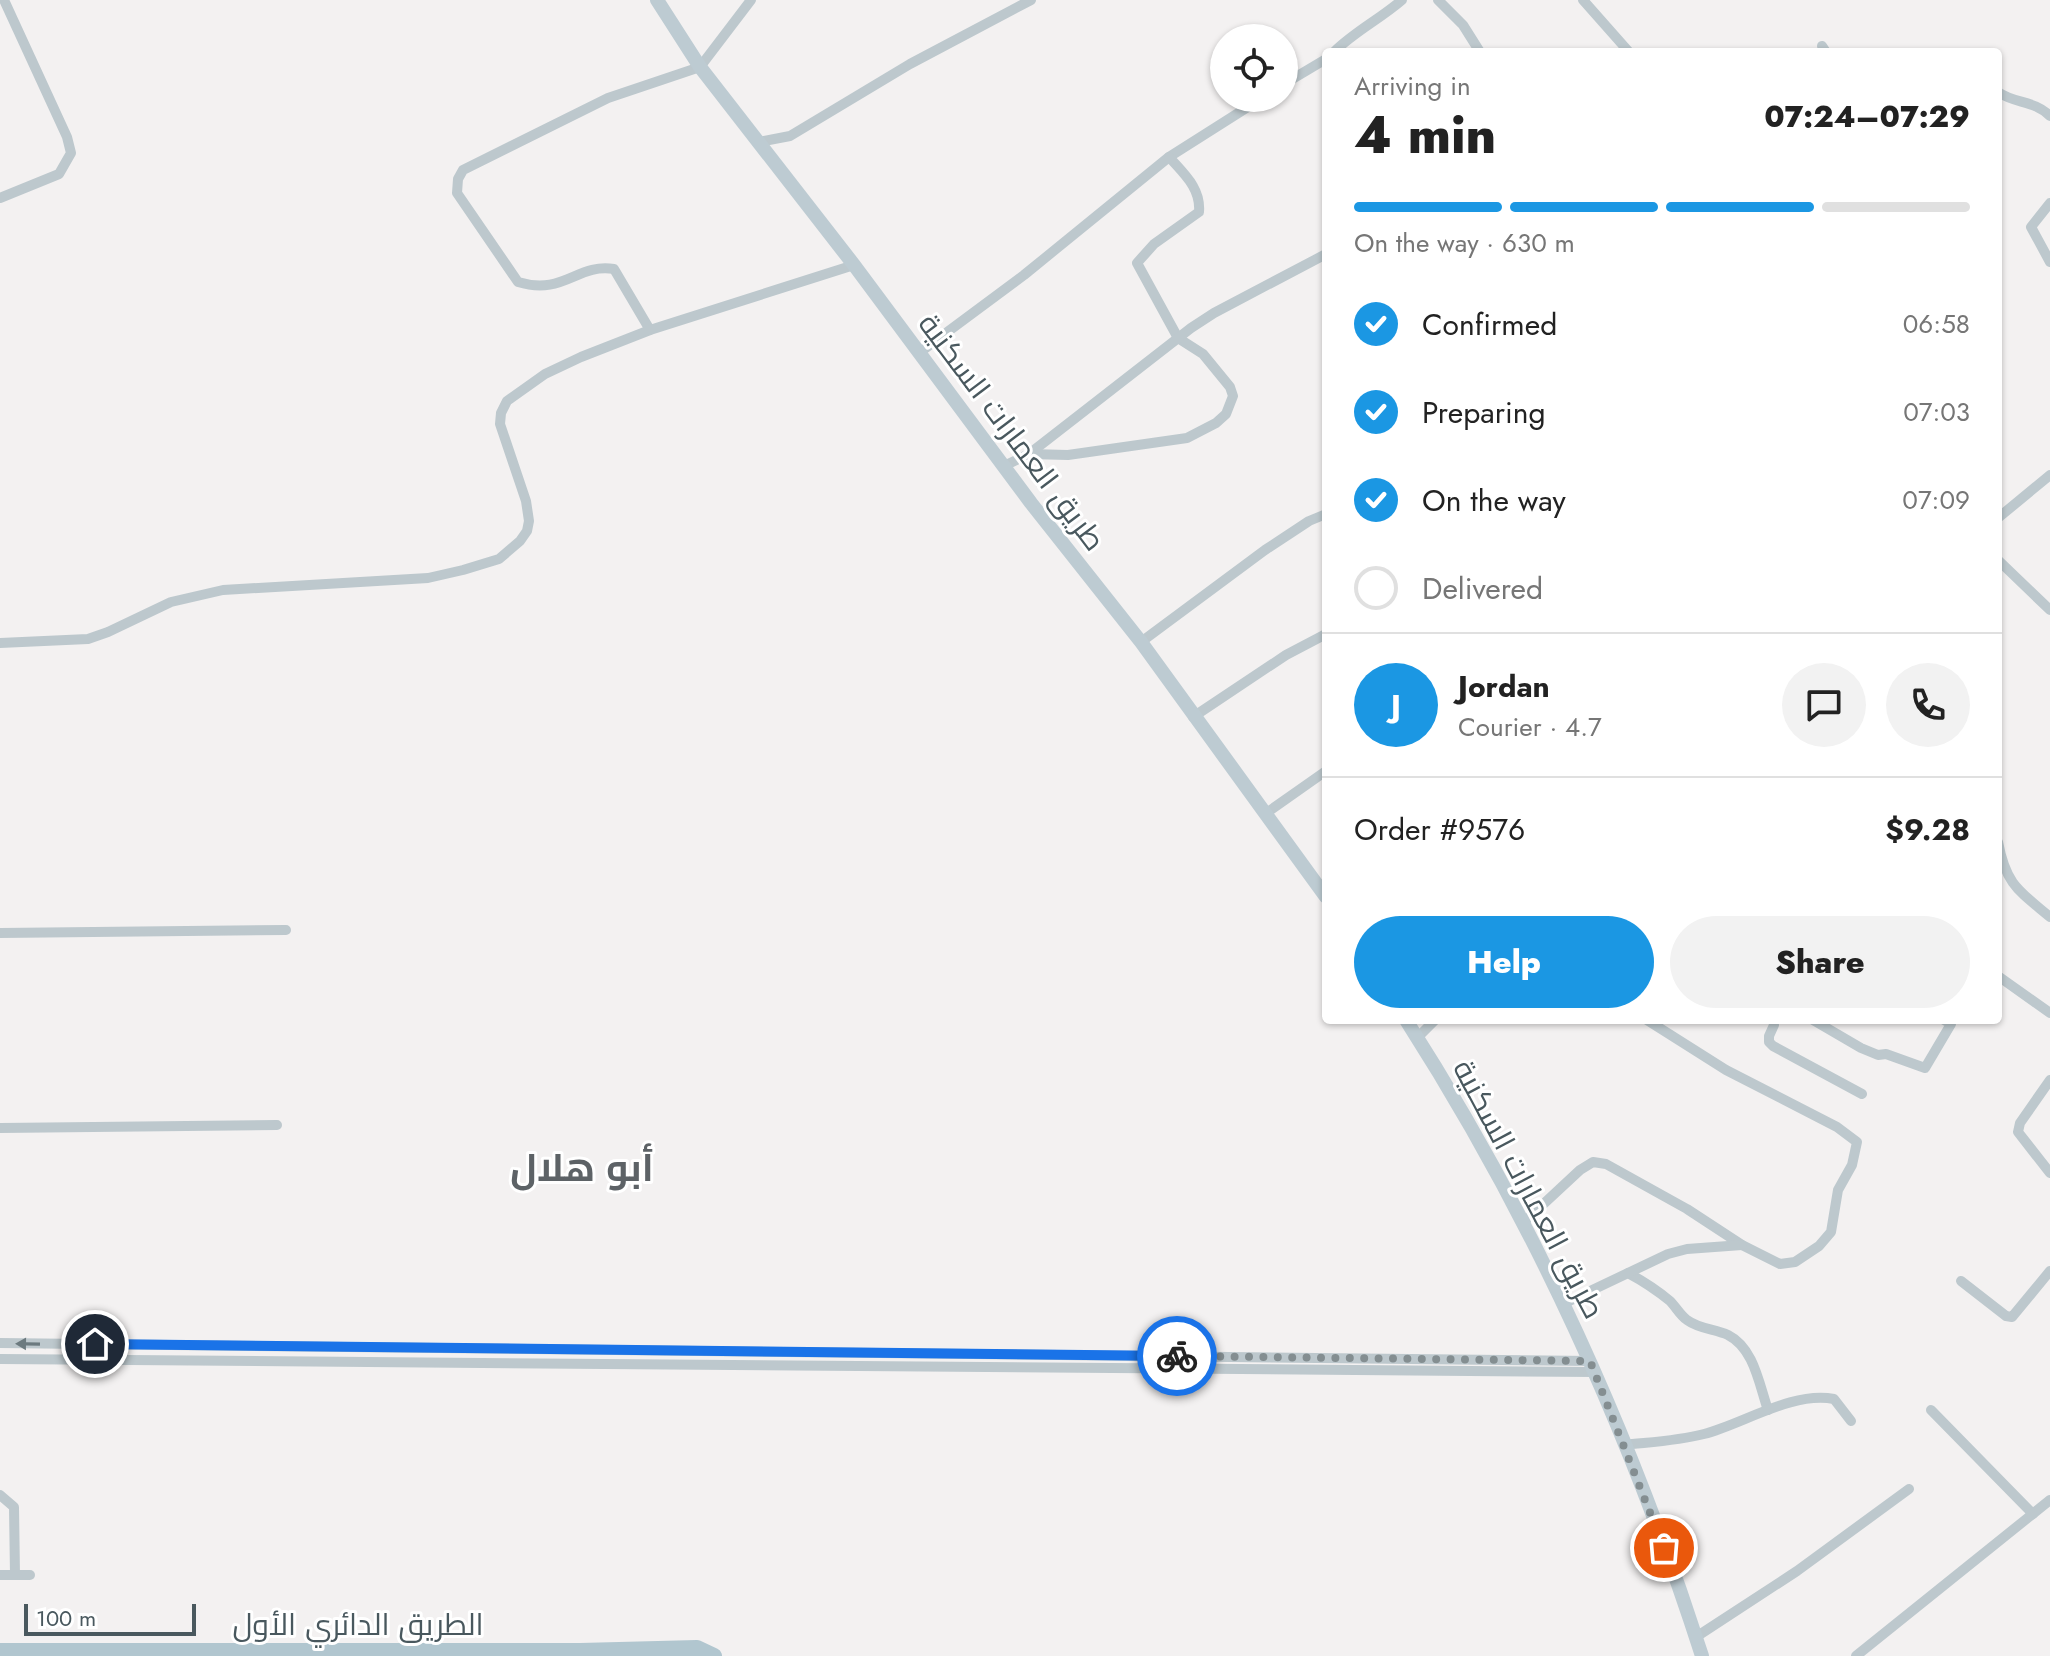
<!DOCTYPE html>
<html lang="en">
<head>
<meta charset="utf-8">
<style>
	:root { --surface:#fff; --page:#f2f2f2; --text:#222; --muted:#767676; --line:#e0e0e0; --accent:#1b97e3 }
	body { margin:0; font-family:Jost,Cairo,sans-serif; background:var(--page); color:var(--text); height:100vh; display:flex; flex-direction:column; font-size:30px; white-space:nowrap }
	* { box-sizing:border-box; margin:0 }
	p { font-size:26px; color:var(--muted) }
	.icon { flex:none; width:44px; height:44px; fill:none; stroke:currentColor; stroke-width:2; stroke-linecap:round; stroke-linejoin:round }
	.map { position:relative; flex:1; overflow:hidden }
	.side { position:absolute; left:1322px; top:48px; width:680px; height:976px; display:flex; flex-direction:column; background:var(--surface); border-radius:8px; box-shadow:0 2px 6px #0004 }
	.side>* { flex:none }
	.fabs { position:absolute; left:1210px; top:24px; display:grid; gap:16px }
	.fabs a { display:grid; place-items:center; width:88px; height:88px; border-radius:50%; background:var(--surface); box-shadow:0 2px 6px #0004; font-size:40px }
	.scale { position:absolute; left:24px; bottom:20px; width:172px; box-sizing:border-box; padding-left:8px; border:4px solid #49585e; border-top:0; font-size:22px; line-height:28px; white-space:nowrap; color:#49585e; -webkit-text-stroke:6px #fff; paint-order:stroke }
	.pin { position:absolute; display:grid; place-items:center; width:68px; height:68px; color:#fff; margin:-34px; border:4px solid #fff; border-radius:50%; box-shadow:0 2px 8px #0007 }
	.courier { position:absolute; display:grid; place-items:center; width:80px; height:80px; margin:-40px; border:6px solid #1a73e8; border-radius:50%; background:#fff; color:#222; box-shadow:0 2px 10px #0007 }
	.headline em { font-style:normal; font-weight:800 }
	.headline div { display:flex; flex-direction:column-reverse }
	.headline { display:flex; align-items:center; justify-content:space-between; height:136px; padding:0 32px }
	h1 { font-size:52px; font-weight:800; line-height:60px }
	.bar { display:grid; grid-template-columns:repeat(4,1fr); gap:12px 8px; align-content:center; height:96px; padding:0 32px }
	.bar i { height:10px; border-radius:6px; background:var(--line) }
	.bar .selected { background:var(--accent) }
	.bar p { grid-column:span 4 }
	.line { display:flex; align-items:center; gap:20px; padding:0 32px; border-top:2px solid var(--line) }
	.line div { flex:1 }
	.round { display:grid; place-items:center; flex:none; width:84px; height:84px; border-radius:42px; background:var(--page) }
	ol { padding:0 32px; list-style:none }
	li { display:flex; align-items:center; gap:24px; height:88px }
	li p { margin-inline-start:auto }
	li .icon { padding:8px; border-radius:50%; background:var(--accent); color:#fff; stroke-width:4 }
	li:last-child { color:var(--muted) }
	li i { width:44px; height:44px; border:4px solid var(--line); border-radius:50% }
	.cta { display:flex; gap:16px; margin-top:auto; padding:16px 32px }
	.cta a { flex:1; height:92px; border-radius:48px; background:var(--accent); color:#fff; font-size:32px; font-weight:800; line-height:92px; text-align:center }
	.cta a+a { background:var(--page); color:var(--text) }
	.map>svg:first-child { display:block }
</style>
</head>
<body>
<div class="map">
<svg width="2050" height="1656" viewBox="0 0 2050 1656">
	<rect width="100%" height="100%" fill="#f3f1f1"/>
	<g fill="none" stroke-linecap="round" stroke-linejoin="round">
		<g stroke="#bdc8cd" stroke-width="10">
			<polyline points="1438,0 1463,25 1480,52"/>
			<polyline points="1583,0 1629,52"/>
			<polyline points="1822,46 1826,52"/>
			<path d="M1334 52C1354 32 1380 19 1402 0"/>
			<polyline points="1284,84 1326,59"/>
			<path d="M1998 92C2015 104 2034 100 2050 116"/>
			<polyline points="759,142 790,136 910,64 1031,0"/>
			<polyline points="0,198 59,174 71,153 67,137 4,0"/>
			<polyline points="2050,203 2031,227 2050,262"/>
			<path d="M650 330 614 269C577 263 564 296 518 282L457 193 458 179 463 170 608 98 700 67 751 0"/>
			<polyline points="919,353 1024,275 1169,157 1262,98"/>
			<path d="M1029 454 1068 455 1187 438 1216 423 1226 414 1233 396 1230 387 1203 354 1178 338 1137 263 1154 244 1199 212C1201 188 1184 174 1169 157"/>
			<polyline points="1004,466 1029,454 1191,328 1214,313 1326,254"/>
			<polyline points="1998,518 2050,475"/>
			<polyline points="1998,560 2050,610"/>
			<polyline points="1141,642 1265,550 1309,521 1326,514"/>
			<polyline points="0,643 88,639 108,632 171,602 223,590 428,578 463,570 499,559 520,541 527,531 529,521 526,501 500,424 501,413 507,401 545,374 581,357 650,330 854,265"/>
			<polyline points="1193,717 1286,655 1326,634"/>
			<polyline points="1265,814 1326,771"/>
			<path d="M1998 842C2006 885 2019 891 2050 917"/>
			<polyline points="0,933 286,930"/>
			<polyline points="1998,976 2050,1013"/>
			<polyline points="1813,1020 1861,1048 1878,1055 1886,1054 1925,1068 1951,1024 1944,1020"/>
			<polyline points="1774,1025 1769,1036 1769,1042 1773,1046 1862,1094"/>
			<polyline points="1417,1038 1435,1020"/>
			<polyline points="2050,1080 2020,1123 2018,1132 2050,1173"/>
			<polyline points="0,1128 277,1125"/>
			<polyline points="1524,1222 1580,1170 1593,1162 1606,1164 1687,1209 1742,1245 1780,1264 1795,1262 1819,1246 1831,1232 1838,1190 1852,1165 1857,1142 1837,1127 1726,1070 1647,1020"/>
			<path d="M1628 1273C1643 1281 1658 1291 1670 1301 1676 1307 1680 1315 1687 1320 1699 1329 1715 1329 1728 1335 1754 1348 1759 1384 1768 1410"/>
			<polyline points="1961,1281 2006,1316 2012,1317 2050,1271"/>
			<polyline points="1565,1303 1668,1254 1687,1249 1742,1245"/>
			<polyline points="0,1343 1590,1361"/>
			<polyline points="0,1359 1595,1372"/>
			<polyline points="1931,1410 2033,1514"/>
			<path d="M1624 1445C1651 1442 1677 1441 1704 1434 1743 1424 1792 1391 1834 1399L1851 1421"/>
			<polyline points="0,1495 14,1507 15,1575"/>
			<polyline points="0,1575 30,1575"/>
			<polyline points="1696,1637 1797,1571 1909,1489"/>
			<polyline points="1856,1656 2050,1500"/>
		</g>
		<g stroke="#bdcbd2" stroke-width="14">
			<polyline points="657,0 700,67 854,265 1031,503 1141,642 1326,897"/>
			<path d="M1406 1020C1533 1218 1630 1432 1702 1656"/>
		</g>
		<polyline stroke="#b1c6cf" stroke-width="16" points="0,1651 580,1651 697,1648 714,1656"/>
	</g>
	<defs><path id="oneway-solid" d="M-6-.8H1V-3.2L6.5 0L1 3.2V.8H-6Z" transform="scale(2)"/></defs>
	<use fill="#6c7a7f" href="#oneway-solid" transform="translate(28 1344) rotate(-179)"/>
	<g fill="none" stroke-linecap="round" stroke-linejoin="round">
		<polyline stroke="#848e91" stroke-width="8" stroke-dasharray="0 14.4" points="1177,1356 1590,1361 1664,1548"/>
		<polyline stroke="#1a73e8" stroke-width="10" points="95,1344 1177,1356"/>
	</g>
	<g text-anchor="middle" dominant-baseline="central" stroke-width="6" stroke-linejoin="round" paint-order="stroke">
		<g font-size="30" fill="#49585e" stroke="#fff">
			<text transform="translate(1012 432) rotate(53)">طريق العمارات السكنية</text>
			<text transform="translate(1529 1189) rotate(62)">طريق العمارات السكنية</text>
			<text x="358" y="1624">الطريق الدائري الأول</text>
		</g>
		<g font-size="38" font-weight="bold" fill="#5d6266" stroke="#fff">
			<text x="582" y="1167">أبو هلال</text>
		</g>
	</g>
</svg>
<div class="fabs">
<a><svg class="icon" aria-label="locate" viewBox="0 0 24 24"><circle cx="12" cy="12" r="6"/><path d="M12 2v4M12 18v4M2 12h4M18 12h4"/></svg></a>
</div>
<div class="scale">100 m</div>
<div class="pin" style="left:1664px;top:1548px;background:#ea580c"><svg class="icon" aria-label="bag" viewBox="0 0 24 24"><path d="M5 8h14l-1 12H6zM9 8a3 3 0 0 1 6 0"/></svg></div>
<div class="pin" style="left:95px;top:1344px;background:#1f2937"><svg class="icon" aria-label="home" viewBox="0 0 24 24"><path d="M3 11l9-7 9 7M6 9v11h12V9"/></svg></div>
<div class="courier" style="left:1177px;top:1356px"><svg class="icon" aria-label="bike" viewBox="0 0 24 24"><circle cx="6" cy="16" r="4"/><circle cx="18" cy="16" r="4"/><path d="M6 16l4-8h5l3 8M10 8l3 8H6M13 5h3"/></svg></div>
<section class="side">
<div class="headline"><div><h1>4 min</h1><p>Arriving in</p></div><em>07:24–07:29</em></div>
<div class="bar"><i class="selected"></i><i class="selected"></i><i class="selected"></i><i></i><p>On the way · 630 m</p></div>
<ol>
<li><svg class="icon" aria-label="check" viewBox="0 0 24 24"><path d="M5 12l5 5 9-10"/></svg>Confirmed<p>06:58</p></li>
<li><svg class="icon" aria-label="check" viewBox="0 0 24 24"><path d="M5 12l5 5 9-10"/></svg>Preparing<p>07:03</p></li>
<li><svg class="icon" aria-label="check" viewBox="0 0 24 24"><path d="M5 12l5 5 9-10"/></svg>On the way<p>07:09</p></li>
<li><i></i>Delivered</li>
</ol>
<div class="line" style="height:144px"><b class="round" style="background:var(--accent);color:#fff">J</b><div><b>Jordan</b><p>Courier · 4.7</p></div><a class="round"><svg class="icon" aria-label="chat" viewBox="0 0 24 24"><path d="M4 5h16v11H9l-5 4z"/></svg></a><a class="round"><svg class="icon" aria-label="phone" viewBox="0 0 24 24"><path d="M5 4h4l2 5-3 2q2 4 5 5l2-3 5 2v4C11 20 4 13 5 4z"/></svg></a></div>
<div class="line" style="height:104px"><div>Order #9576</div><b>$9.28</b></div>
<div class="cta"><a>Help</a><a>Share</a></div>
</section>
</div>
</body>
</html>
